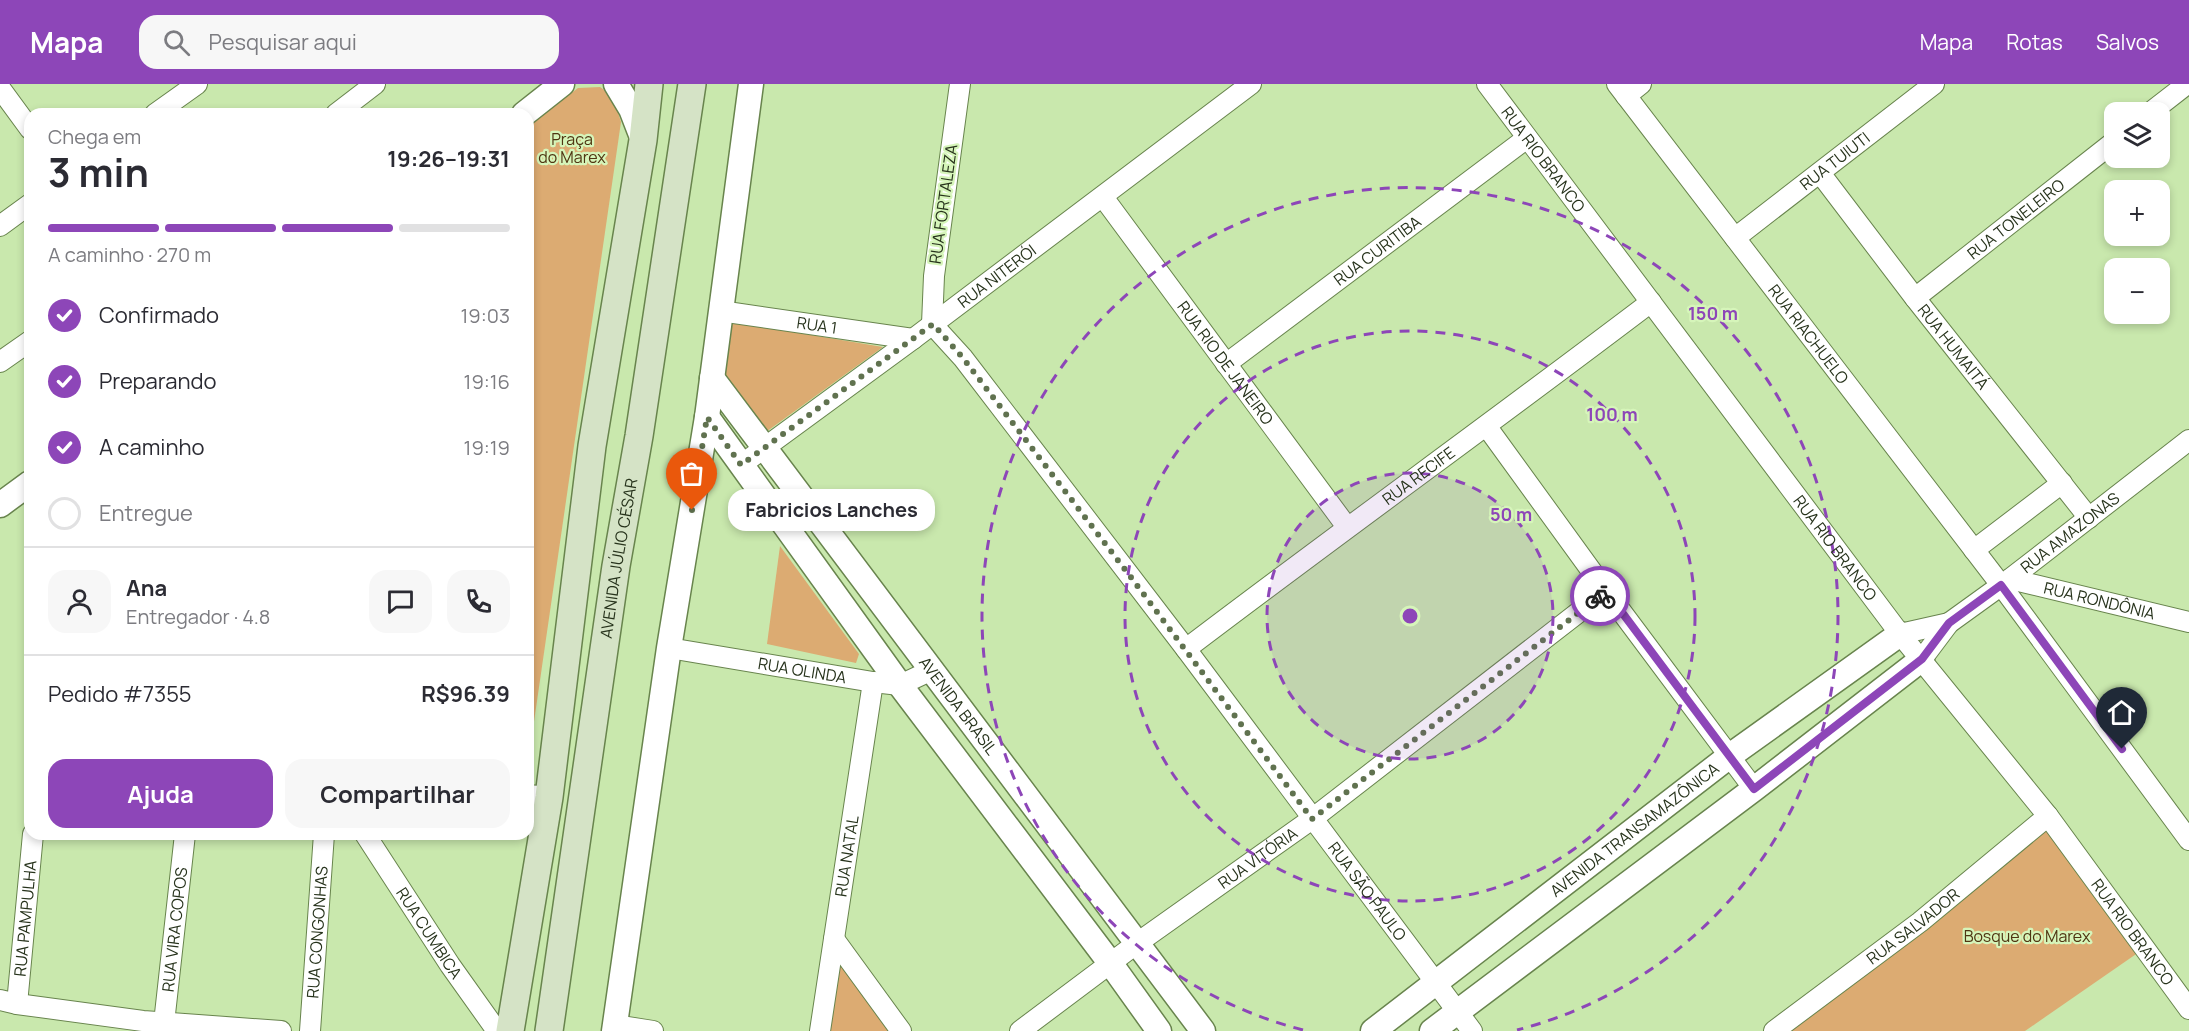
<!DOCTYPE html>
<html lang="pt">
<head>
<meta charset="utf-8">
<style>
	:root { --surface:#fff; --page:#f7f7f7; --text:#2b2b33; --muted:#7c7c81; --line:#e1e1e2; --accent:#8d46b8 }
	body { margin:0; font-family:Manrope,sans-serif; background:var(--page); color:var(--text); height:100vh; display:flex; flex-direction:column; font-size:22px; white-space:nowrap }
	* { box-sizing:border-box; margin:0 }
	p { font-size:20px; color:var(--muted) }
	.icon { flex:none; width:33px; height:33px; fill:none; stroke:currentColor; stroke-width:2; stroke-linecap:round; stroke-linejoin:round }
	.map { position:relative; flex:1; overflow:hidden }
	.details { position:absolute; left:24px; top:24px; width:510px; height:732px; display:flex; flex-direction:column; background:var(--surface); border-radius:18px; box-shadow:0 3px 9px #0003 }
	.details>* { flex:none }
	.fabs { position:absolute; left:2104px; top:18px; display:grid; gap:12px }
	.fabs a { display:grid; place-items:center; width:66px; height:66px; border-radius:12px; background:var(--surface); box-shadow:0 3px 9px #0003; font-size:30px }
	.pin { position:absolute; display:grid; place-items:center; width:51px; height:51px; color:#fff; margin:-62px -26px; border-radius:50% 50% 50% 0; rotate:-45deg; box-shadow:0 0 6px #0007 }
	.pin .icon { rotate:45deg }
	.courier { position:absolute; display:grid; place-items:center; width:60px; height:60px; margin:-30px; border:4px solid #8d46b8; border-radius:50%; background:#fff; color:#222; box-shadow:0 2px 8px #0007 }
	.bubble { position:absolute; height:42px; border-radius:18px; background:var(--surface); box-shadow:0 3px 9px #0003; font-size:20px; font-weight:700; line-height:42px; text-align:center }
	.headline em { font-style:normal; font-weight:700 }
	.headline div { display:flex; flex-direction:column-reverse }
	.headline { display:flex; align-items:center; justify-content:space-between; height:102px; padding:0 24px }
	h1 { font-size:39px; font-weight:700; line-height:45px }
	.bar { display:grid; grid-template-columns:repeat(4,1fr); gap:9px 6px; align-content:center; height:72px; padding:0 24px }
	.bar i { height:8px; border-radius:4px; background:var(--line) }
	.bar .on { background:var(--accent) }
	.bar p { grid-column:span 4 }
	.line { display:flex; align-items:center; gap:15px; padding:0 24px; border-top:2px solid var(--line) }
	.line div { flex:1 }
	.round { display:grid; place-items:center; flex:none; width:63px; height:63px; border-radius:18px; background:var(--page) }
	ol { padding:0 24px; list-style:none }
	li { display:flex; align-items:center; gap:18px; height:66px }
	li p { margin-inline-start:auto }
	li .icon { padding:6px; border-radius:50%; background:var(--accent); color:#fff; stroke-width:4 }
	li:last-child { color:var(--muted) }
	li i { width:33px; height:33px; border:3px solid var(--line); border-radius:50% }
	.primary-button { display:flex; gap:12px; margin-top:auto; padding:12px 24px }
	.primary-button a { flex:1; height:69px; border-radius:18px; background:var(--accent); color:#fff; font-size:24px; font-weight:700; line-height:69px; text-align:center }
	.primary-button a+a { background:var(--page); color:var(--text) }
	header { display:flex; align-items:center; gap:36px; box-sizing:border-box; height:84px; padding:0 30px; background:var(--accent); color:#fff }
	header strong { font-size:28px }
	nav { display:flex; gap:33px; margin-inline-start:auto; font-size:21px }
	.search { width:420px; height:54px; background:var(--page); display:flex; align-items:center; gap:15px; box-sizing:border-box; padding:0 21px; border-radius:18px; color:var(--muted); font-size:22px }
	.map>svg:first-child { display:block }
</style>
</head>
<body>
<header>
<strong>Mapa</strong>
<div class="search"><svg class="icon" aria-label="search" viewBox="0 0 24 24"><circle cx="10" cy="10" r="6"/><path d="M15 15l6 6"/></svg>Pesquisar aqui</div>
<nav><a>Mapa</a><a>Rotas</a><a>Salvos</a></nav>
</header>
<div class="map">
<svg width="2189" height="947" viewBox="0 0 2189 947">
	<rect width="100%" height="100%" fill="#c9e8ad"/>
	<g fill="#dcab72">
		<polygon points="600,3 613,12 621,38 528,679 528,42 578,4"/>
		<polygon points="728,237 883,263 766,348 721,291"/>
		<polygon points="780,462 859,570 856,579 767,560"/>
		<polygon points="2047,741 2142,866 2025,947 1772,947"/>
		<polygon points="838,860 901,947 824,947"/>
	</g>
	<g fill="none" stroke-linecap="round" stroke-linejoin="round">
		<defs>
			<g id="minor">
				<path id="s1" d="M960 0 934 192 932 240 963 274 1186 565 1472 947"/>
				<path id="s2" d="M1487 0 1900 550 2048 732 2189 925"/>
				<path id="s3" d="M1617 0 2001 501 2189 756"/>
				<polyline points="0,4 30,45"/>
				<polyline points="1626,12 1641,0"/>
				<polyline points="2151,28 2187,0"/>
				<polyline points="155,30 197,0"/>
				<polyline points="336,30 375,0"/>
				<path id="s4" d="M1820 89 1915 214 2089 434"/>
				<path id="s5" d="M1103 113 1347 443"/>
				<polyline points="0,142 30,120"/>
				<path id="s6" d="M1735 154 1934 0"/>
				<path id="s7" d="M1915 214 2115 57"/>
				<path id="s8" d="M720 227 913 255"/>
				<polyline points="0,278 30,257"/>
				<path id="s9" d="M1226 280 1527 54"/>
				<polyline points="1487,343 1606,507 1754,705"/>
				<path id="s10" d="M741 381 913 255 1251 0"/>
				<polyline points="1974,466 2062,399"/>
				<path id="s11" d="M2010 495 2189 538"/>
				<polyline points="1900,550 1949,539"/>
				<path id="s12" d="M669 564 873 598 900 601 932 586"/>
				<path id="s13" d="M1186 565C1340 448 1497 335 1651 218"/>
				<path id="s14" d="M1922 575 1949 539 2010 495 2189 356"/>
				<polyline points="528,711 549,713"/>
				<path id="s15" d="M365 750 450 881 497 947"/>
				<polyline points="834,855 901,947"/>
				<polyline points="0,916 17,920 143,937 281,947"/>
				<path id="s16" d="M17 920 33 750"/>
				<path id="s17" d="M164 939 185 750"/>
				<polyline points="615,941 653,947"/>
				<path id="s18" d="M310 947 324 750"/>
				<path id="s19" d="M820 947 873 598"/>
				<path id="s20" d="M1020 947 1136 860 1312 735 1606 507"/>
				<path id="s21" d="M1774 947 1920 838 2048 732"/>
			</g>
			<g id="tertiary">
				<polyline points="616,0 631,25 643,56"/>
				<polyline points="524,30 562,0"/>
				<path id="s22" d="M712 294 1203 947"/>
				<polyline points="707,333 900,601 1111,880 1159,947"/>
				<polyline points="0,421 30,399"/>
				<polyline points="614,947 669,564 707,333 751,0"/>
				<path id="s23" d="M1373 947 1731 671 1900 550"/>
				<polyline points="1432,947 1754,705 1922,575"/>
			</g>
			<g id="secondary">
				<polyline points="510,947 549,713 592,362 643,56 649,0"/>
				<path id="s24" d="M549 947 616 482 639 352 692 0"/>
			</g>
		</defs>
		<use href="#minor" stroke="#68844d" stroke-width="22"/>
		<use href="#tertiary" stroke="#68844d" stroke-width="27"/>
		<use href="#secondary" stroke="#68844d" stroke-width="30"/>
		<use href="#minor" stroke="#fff" stroke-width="20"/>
		<use href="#tertiary" stroke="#fff" stroke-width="24"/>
		<use href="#secondary" stroke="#d5e3c6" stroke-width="27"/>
	</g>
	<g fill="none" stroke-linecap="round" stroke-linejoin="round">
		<polyline stroke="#60724f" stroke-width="6" stroke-dasharray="0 10.8" points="692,426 707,333 741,381 933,240 963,274 1130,492 1312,735 1600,512"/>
		<polyline stroke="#8d46b8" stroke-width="8" points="1600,512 1606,507 1754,705 1922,575 1949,539 2001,501 2122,665"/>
	</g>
	<circle cx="1410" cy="532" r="143" fill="#8d46b8" fill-opacity=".12"/>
	<g fill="none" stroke="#8d46b8" stroke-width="3" stroke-dasharray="10 8">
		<circle cx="1410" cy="532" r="143"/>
		<circle cx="1410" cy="532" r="285"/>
		<path d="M1303 946A428 428 0 1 1 1517 946"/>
	</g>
	<g text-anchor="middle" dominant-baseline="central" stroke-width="4.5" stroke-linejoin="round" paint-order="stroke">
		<g font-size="16" fill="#4f3512" stroke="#d6f5ba">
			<text x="572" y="55">Praça<tspan x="572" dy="18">do Marex</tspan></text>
			<text x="2027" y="852">Bosque do Marex</text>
		</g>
		<g font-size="16" fill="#27331c" stroke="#d6f5ba">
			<text stroke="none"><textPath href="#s2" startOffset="94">RUA RIO BRANCO</textPath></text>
			<text stroke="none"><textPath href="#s6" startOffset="126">RUA TUIUTI</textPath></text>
			<text transform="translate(943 120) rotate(-82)">RUA FORTALEZA</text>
			<text stroke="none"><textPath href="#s7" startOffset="128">RUA TONELEIRO</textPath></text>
			<text stroke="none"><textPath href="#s9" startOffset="189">RUA CURITIBA</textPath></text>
			<text stroke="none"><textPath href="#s10" startOffset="318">RUA NITERÓI</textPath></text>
			<text stroke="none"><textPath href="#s8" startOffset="98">RUA 1</textPath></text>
			<text stroke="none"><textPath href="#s3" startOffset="315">RUA RIACHUELO</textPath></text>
			<text stroke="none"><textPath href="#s4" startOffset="219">RUA HUMAITÁ</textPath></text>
			<text stroke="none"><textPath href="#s5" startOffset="206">RUA RIO DE JANEIRO</textPath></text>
			<text stroke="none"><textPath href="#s13" startOffset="290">RUA RECIFE</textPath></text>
			<text stroke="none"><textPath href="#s14" startOffset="196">RUA AMAZONAS</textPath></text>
			<text stroke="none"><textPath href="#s2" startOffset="580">RUA RIO BRANCO</textPath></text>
			<text stroke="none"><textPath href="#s24" startOffset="478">AVENIDA JÚLIO CÉSAR</textPath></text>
			<text stroke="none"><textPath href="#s11" startOffset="92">RUA RONDÔNIA</textPath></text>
			<text stroke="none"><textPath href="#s12" startOffset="135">RUA OLINDA</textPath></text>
			<text stroke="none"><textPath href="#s22" startOffset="410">AVENIDA BRASIL</textPath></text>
			<text stroke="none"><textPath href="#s23" startOffset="330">AVENIDA TRANSAMAZÔNICA</textPath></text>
			<text stroke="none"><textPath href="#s19" startOffset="177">RUA NATAL</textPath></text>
			<text stroke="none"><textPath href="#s20" startOffset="294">RUA VITÓRIA</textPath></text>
			<text stroke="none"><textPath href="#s1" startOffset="957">RUA SÃO PAULO</textPath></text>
			<text stroke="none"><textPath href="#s16" startOffset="86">RUA PAMPULHA</textPath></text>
			<text stroke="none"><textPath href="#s21" startOffset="174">RUA SALVADOR</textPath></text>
			<text stroke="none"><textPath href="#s17" startOffset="94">RUA VIRA COPOS</textPath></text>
			<text stroke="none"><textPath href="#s2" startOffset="1066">RUA RIO BRANCO</textPath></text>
			<text stroke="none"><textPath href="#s18" startOffset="99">RUA CONGONHAS</textPath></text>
			<text stroke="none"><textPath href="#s15" startOffset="118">RUA CUMBICA</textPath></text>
		</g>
	</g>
	<circle cx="1410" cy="532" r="9" fill="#8d46b8" stroke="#d6f5ba" stroke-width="3"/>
	<g font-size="18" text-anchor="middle" font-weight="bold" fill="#8d46b8" stroke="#d6f5ba" stroke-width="4.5" stroke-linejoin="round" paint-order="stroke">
		<text x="1713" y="236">150 m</text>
		<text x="1612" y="337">100 m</text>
		<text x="1511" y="437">50 m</text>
	</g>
</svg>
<div class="fabs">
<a><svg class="icon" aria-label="layers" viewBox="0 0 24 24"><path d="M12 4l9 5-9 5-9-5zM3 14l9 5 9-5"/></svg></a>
<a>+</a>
<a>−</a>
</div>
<div class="pin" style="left:692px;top:426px;background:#ea580c"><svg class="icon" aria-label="bag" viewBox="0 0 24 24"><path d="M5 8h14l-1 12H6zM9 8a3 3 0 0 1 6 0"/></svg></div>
<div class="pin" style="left:2122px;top:665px;background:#1f2937"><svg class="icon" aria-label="home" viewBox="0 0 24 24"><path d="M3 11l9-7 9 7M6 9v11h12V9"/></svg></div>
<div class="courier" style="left:1600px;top:512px"><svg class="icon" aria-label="bike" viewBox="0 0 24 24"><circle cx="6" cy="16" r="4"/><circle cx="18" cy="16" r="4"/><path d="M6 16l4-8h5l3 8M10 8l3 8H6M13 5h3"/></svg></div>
<div class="bubble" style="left:728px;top:405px;width:207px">Fabricios Lanches</div>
<section class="details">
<div class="headline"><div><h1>3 min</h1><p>Chega em</p></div><em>19:26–19:31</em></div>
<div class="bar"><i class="on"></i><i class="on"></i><i class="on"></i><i></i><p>A caminho · 270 m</p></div>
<ol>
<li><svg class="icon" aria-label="check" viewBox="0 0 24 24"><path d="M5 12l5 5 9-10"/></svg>Confirmado<p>19:03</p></li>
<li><svg class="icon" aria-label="check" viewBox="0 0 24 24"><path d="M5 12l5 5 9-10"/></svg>Preparando<p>19:16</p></li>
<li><svg class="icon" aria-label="check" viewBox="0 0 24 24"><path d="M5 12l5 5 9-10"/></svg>A caminho<p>19:19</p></li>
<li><i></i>Entregue</li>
</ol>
<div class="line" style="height:108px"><a class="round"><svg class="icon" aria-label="person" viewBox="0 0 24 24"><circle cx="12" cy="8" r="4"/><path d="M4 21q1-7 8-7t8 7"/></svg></a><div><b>Ana</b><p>Entregador · 4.8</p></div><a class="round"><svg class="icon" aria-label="chat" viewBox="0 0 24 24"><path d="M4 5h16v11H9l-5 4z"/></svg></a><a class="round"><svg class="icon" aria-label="phone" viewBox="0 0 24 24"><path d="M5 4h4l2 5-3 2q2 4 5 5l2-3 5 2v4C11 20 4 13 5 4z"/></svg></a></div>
<div class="line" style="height:78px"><div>Pedido #7355</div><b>R$96.39</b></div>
<div class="primary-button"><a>Ajuda</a><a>Compartilhar</a></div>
</section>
</div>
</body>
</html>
